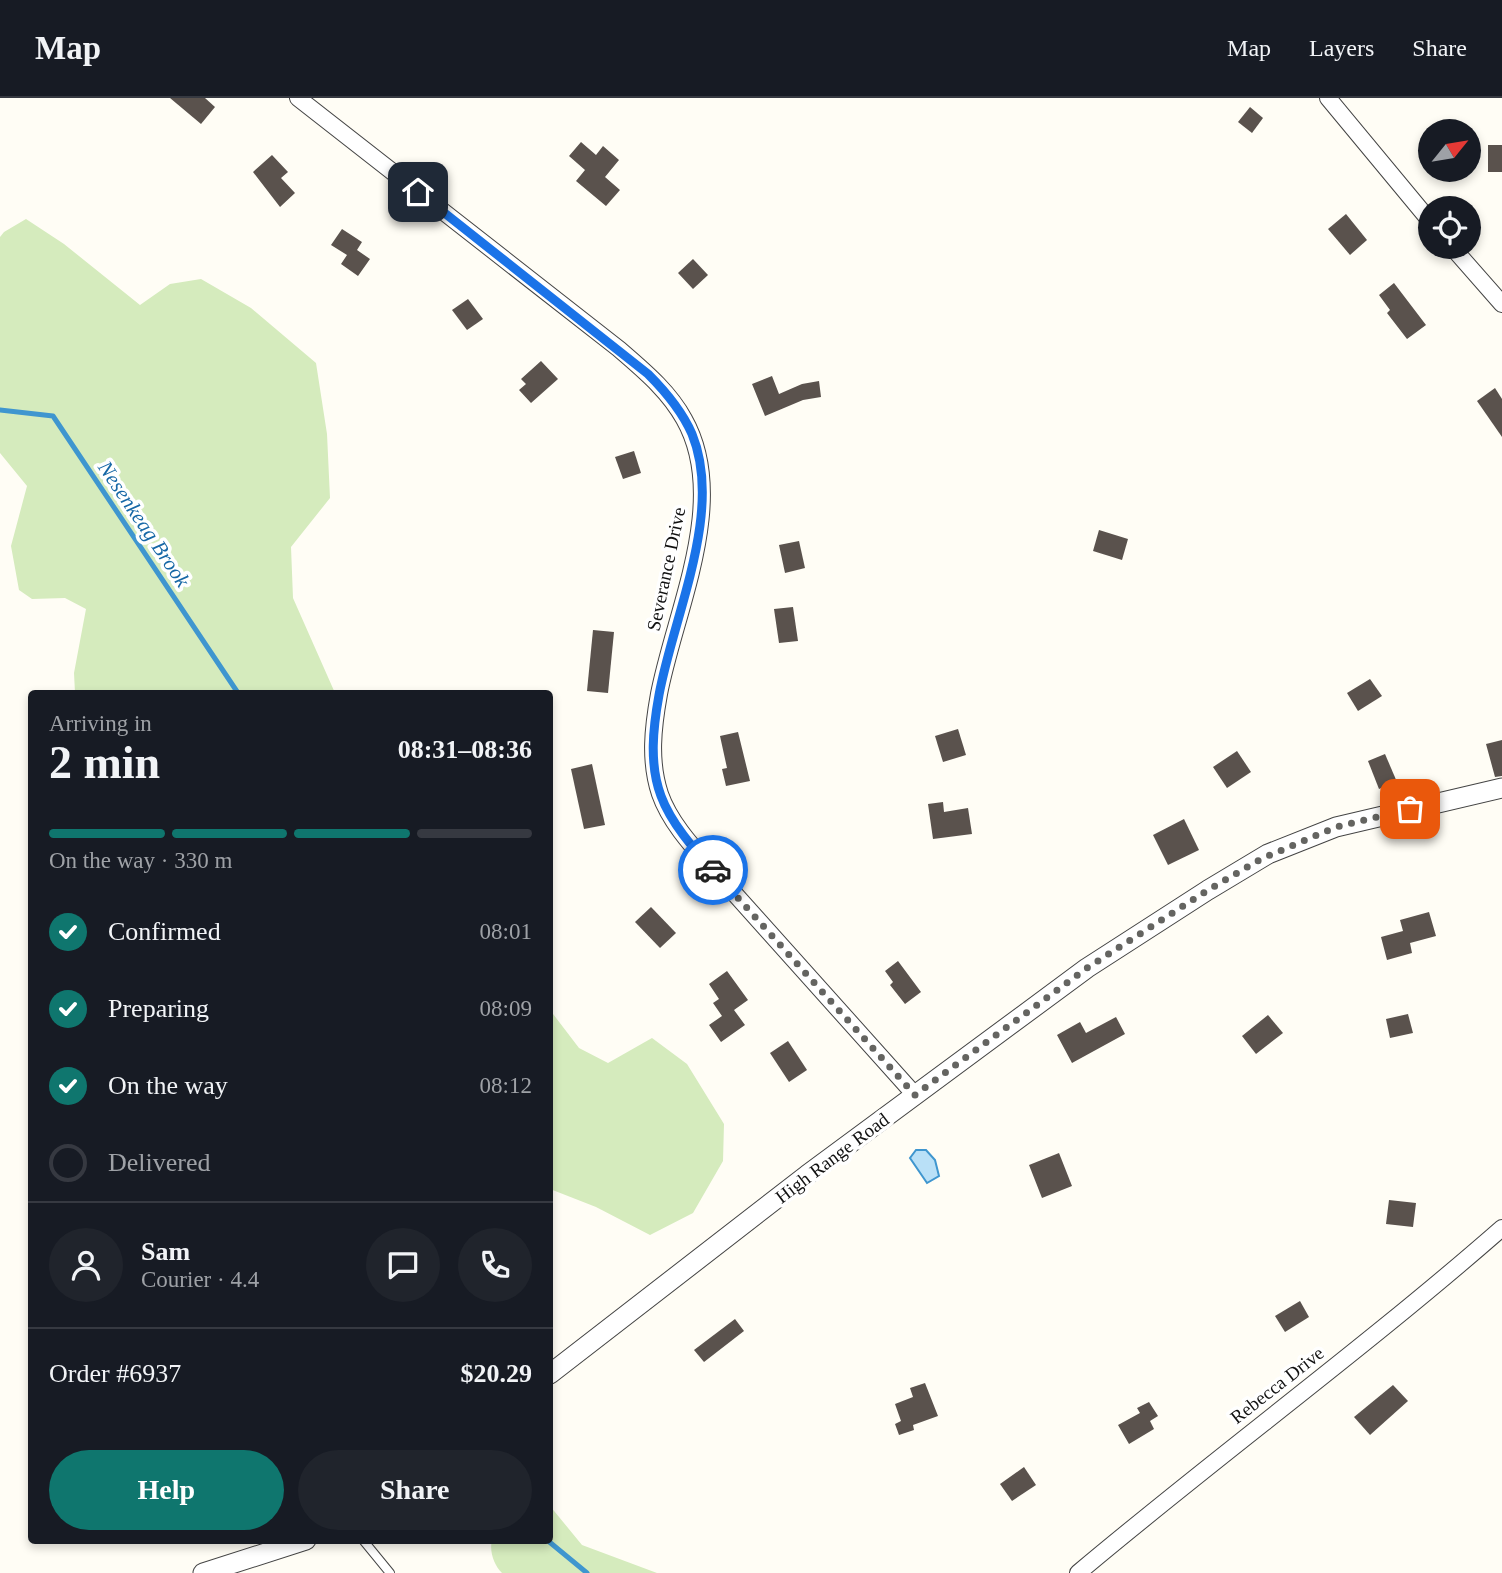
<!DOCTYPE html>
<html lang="en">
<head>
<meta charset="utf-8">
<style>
	:root { --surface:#171b24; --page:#20242c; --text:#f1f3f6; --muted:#9ea1a6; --line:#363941; --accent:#0f766e }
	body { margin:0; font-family:"Times New Roman",serif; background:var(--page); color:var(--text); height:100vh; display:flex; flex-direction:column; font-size:26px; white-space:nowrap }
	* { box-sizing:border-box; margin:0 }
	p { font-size:23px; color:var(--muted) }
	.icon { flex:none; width:38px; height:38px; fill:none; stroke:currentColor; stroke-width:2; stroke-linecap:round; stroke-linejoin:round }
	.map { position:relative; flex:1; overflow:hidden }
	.details { position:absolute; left:28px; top:592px; width:525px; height:854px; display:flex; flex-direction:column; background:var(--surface); border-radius:7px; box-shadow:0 4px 10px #0003 }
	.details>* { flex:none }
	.needle { width:46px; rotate:60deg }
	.controls { position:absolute; left:1418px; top:21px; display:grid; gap:14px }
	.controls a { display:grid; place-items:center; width:63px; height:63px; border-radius:50%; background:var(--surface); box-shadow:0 4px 10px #0003; font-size:35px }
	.pin { position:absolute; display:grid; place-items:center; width:60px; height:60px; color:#fff; margin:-30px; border-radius:14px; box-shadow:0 4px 10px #0006 }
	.courier { position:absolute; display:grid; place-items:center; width:70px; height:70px; margin:-35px; border:5px solid #1a73e8; border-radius:50%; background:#fff; color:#222; box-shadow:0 2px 9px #0007 }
	.summary em { font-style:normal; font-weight:700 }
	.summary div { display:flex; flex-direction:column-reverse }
	.summary { display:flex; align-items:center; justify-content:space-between; height:119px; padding:0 21px }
	h1 { font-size:46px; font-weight:700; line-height:52px }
	.bar { display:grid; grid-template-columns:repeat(4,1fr); gap:10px 7px; align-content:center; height:84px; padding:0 21px }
	.bar i { height:9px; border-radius:5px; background:var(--line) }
	.bar .active { background:var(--accent) }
	.bar p { grid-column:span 4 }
	.line { display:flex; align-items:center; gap:18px; padding:0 21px; border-top:2px solid var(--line) }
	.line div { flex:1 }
	.round { display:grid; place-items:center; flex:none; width:74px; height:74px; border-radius:37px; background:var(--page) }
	ol { padding:0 21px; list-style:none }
	li { display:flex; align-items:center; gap:21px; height:77px }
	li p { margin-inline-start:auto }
	li .icon { padding:7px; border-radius:50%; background:var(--accent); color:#fff; stroke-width:4 }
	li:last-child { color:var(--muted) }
	li i { width:38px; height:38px; border:4px solid var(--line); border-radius:50% }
	.primary-button { display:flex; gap:14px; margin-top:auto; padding:14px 21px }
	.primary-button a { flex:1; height:80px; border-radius:42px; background:var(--accent); color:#fff; font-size:28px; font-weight:700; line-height:80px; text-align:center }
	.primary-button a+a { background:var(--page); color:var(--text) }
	header { display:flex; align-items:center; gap:42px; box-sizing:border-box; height:98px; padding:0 35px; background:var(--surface); border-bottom:2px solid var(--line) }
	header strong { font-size:33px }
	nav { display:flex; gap:38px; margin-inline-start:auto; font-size:24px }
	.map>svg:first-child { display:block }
</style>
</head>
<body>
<header>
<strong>Map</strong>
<nav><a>Map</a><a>Layers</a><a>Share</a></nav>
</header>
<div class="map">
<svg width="1502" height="1475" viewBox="0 0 1502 1475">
	<rect width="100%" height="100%" fill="#fffdf5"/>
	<g fill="#d5ebbd">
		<polygon points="26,121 64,146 140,207 170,186 201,181 251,210 316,265 327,336 330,400 291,449 293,500 335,595 75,595 74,575 86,511 65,500 32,501 19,492 11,448 27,388 0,355 0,139 4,134"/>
		<polygon points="550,912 579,950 608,965 652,940 687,966 724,1026 723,1063 693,1115 650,1137 596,1109 550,1091"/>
		<path d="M550 1408 582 1447 657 1475H502C494 1467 489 1453 492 1442H550Z"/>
	</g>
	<polygon fill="#b9e0f7" stroke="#3f96cf" stroke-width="2" points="916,1052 926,1052 935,1062 939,1078 927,1085 910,1060"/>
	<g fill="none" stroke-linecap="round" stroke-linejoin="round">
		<g stroke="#3f96cf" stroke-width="5">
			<polyline points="0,312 53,318 238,595"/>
			<polyline points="547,1442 587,1475"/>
		</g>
	</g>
	<g fill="#5a524d">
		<polygon points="170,0 205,0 215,9 201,26"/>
		<polygon points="1250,9 1263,20 1252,35 1238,24"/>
		<polygon points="581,44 596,57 603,48 619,62 605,79 620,92 606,108 576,83 585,72 569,58"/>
		<rect x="1488" y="47" width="14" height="27"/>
		<polygon points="272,57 288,74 281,80 295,95 280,109 253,74"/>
		<polygon points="1346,116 1367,142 1350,157 1328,131"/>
		<polygon points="342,131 362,144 357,152 370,161 358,178 341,166 347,157 331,147"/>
		<polygon points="693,161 708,177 693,191 678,175"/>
		<polygon points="1394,185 1426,227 1407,241 1387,215 1390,212 1379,197"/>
		<polygon points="468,201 483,221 467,232 452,212"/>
		<polygon points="541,263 558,281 531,305 519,292 526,286 521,281"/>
		<polygon points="772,278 779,296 802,286 819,283 821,299 803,302 765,318 752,286"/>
		<polygon points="1495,290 1502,301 1502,339 1477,303"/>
		<polygon points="634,353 641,375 623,381 615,359"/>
		<polygon points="1099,432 1128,441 1122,462 1093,453"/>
		<polygon points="799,443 805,470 785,475 779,447"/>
		<polygon points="793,509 798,543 779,545 774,511"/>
		<polygon points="593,532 614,534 608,595 587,593"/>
		<polygon points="1370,581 1382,598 1358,613 1347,595"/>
		<polygon points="958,631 966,657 943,664 935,638"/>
		<polygon points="738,634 750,683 726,688 722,671 727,670 720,638"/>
		<polygon points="1502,642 1502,678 1495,679 1486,646"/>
		<polygon points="1237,653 1251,674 1227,690 1213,669"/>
		<polygon points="1385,656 1397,684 1379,691 1368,663"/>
		<polygon points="592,666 605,727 584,731 571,671"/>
		<polygon points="943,704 944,714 968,710 972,736 933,741 928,706"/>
		<polygon points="1184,721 1199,752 1168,767 1153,737"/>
		<polygon points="651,809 676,835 660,850 635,824"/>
		<polygon points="1429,814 1436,838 1410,845 1412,855 1387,862 1381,839 1403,833 1400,822"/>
		<polygon points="898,863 921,894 905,906 890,887 893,884 885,873"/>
		<polygon points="727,873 748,902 734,912 745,927 721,944 709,927 722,918 713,905 719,901 709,886"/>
		<polygon points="1408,916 1413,935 1390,940 1386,921"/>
		<polygon points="1268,917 1283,935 1256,956 1242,938"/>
		<polygon points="1116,919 1125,936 1072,965 1057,937 1080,924 1086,935"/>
		<polygon points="788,943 807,972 789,984 770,955"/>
		<polygon points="1059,1055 1072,1088 1042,1100 1029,1067"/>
		<polygon points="1389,1102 1416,1105 1413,1129 1386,1126"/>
		<polygon points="1300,1203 1309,1219 1285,1234 1275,1218"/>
		<polygon points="735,1221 744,1233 704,1264 694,1252"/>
		<polygon points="925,1285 938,1318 913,1327 914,1332 899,1337 895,1326 901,1323 895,1306 913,1299 910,1290"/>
		<polygon points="1393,1287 1408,1303 1370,1337 1354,1319"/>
		<polygon points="1149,1304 1158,1318 1150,1323 1154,1331 1129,1346 1118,1327 1140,1315 1137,1310"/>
		<polygon points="1024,1369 1036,1387 1012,1403 1000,1386"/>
	</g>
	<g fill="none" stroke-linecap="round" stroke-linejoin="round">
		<defs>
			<polyline id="service" points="363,1442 390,1475"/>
			<g id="minor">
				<path d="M298 0 619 251C643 272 668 292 684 321 730 402 675 512 659 596 653 629 649 663 660 696 669 722 690 746 708 766L915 997"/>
				<polyline points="1328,0 1430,123"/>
				<polyline points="1452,149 1502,206"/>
				<path d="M1078 1475C1217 1358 1365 1250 1502 1130"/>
			</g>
			<g id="tertiary">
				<polyline points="550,1276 807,1077 1087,870 1208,792 1268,756 1336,729 1502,690"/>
				<polyline points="203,1475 306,1442"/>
			</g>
		</defs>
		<use href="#service" stroke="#444" stroke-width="10"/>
		<use href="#minor" stroke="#444" stroke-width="18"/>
		<use href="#tertiary" stroke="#444" stroke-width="21"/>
		<use href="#service" stroke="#fff" stroke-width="8"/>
		<use href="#minor" stroke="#fff" stroke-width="16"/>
		<use href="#tertiary" stroke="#fff" stroke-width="19"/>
	</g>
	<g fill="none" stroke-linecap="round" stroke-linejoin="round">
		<polyline stroke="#646461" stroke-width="7" stroke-dasharray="0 12.6" points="713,772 915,997 1087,870 1208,792 1261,761 1336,729 1410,711"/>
		<path stroke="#1a73e8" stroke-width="9" d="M418 94 648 276C666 294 682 313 692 336 724 414 673 519 659 597 653 630 649 666 661 698 671 725 693 750 713 772"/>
	</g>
	<g text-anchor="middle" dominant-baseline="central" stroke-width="7" stroke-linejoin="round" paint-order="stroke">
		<g font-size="19" fill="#111" stroke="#fff">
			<text transform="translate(666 471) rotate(-78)">Severance Drive</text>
			<text transform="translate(832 1060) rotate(-37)">High Range Road</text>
			<text transform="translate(1277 1287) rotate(-38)">Rebecca Drive</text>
		</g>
		<g font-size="21" font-style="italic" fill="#1768a6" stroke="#fff">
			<text transform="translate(144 426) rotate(56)">Nesenkeag Brook</text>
		</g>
	</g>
</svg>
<div class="controls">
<a><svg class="needle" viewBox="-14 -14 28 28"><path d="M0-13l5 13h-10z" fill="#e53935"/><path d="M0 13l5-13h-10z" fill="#9ea1a6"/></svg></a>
<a><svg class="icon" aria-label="locate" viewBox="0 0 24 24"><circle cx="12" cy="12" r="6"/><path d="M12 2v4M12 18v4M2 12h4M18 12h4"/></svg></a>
</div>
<div class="pin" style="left:1410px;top:711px;background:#ea580c"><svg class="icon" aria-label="bag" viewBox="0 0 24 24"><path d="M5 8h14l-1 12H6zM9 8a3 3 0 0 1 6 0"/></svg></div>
<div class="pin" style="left:418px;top:94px;background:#1f2937"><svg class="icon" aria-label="home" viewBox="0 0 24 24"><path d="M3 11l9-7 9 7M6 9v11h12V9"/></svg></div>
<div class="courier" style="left:713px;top:772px"><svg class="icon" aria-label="car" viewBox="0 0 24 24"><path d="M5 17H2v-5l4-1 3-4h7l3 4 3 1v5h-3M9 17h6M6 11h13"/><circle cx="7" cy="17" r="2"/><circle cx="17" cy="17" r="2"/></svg></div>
<section class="details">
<div class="summary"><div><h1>2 min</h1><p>Arriving in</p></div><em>08:31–08:36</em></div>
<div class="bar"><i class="active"></i><i class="active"></i><i class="active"></i><i></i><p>On the way · 330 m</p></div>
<ol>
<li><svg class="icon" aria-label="check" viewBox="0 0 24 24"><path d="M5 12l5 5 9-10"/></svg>Confirmed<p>08:01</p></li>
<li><svg class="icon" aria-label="check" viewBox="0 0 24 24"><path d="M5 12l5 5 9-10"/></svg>Preparing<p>08:09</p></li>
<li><svg class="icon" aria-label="check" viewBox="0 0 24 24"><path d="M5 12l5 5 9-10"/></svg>On the way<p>08:12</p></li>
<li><i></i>Delivered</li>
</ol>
<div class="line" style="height:126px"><a class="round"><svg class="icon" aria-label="person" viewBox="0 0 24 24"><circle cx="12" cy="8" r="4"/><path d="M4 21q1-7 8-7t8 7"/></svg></a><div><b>Sam</b><p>Courier · 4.4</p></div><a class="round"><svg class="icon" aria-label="chat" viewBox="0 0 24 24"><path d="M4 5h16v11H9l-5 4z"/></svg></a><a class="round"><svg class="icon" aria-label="phone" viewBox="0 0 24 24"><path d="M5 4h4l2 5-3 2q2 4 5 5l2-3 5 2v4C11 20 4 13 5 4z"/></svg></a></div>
<div class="line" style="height:91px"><div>Order #6937</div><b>$20.29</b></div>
<div class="primary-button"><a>Help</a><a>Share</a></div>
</section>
</div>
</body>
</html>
